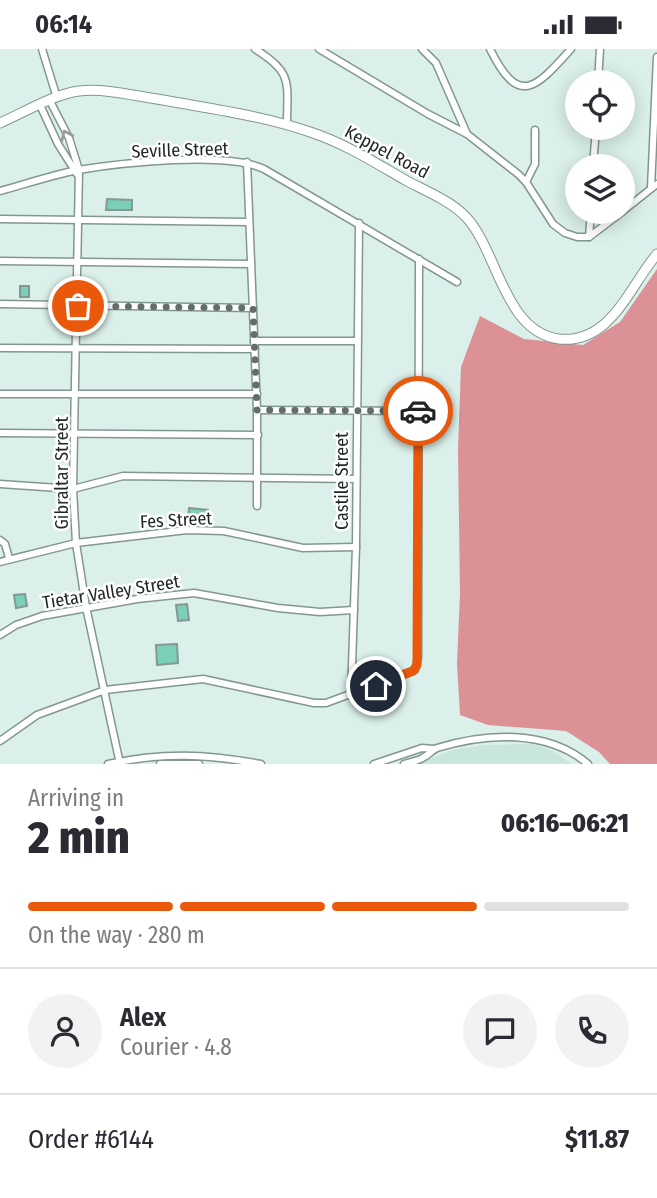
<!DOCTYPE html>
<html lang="en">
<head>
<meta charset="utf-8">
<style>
	:root { --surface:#fff; --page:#f2f2f3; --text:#2b2b33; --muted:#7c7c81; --line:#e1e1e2; --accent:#ea580c }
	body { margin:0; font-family:"Fira Sans Condensed",sans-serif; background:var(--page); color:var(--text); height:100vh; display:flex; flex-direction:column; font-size:26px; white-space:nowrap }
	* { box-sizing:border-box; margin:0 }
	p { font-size:23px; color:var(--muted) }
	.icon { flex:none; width:38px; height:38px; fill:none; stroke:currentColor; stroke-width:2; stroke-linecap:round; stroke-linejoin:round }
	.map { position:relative; height:715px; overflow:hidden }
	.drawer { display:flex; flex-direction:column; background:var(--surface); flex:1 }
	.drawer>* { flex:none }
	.controls { position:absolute; left:565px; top:21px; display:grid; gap:14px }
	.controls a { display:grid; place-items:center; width:70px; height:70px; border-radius:50%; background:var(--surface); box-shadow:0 4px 18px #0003; font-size:35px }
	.pin { position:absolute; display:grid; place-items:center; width:60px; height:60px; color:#fff; margin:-30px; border:4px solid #fff; border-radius:50%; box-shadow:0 2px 7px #0007 }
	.courier { position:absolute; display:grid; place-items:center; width:70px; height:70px; margin:-35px; border:5px solid #ea580c; border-radius:50%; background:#fff; color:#222; box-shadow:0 2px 9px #0007 }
	.headline em { font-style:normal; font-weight:800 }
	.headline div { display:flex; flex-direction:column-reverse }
	.headline { display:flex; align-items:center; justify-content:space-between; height:119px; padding:0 28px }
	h1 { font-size:46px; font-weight:800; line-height:52px }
	.bar { display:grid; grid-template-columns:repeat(4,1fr); gap:10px 7px; align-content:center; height:84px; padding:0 28px }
	.bar i { height:9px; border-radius:5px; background:var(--line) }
	.bar .selected { background:var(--accent) }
	.bar p { grid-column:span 4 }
	.line { display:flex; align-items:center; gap:18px; padding:0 28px; border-top:2px solid var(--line) }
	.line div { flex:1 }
	.round { display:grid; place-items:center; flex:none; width:74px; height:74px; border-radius:37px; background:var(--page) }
	.status { display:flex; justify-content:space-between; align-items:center; height:49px; padding:0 35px; background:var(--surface); direction:ltr }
	.status svg { height:19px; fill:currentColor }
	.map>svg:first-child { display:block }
</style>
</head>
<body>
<div class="status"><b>06:14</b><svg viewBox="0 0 49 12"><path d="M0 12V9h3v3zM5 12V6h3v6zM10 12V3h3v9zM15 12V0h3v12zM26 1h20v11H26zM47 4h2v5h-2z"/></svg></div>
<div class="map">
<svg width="657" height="715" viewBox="0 0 657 715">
	<rect width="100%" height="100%" fill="#dbf0ea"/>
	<polygon fill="#c9e6dd" points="533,695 552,701 571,715 417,715 453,701 484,696"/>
	<polygon fill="#db9195" points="657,220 657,715 610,715 599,703 566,682 488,676 460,666 457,614 460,545 458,400 461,318 480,267 524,290 583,296 620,273"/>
	<g fill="#79cfb8" stroke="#859892" stroke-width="2">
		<polygon points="107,150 132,151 132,161 106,161"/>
		<rect x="20" y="237" width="9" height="11"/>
		<polygon points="189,459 208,461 208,472 188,471"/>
		<polygon points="25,545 27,557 16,559 14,546"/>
		<polygon points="187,555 189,571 178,572 176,556"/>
		<polygon points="177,595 178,614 157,616 156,596"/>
	</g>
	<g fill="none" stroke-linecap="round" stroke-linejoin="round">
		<defs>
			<g id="street">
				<polyline points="42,0 57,49"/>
				<path d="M255 0C294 24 287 34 287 76"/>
				<polyline points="319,0 428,65 467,85 518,125 526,133 553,175 565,184 577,188 589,188 622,163"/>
				<polyline points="422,0 436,14 467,85"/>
				<path d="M490 0C519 59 536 39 571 0"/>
				<polyline points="598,33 600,0"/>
				<polyline points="50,52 69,89 79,121 73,440 76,494 86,558 120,715"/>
				<polyline points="40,56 58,95 77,125"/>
				<polyline points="247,113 257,361 257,457"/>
				<polyline points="593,117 596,79"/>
				<polyline points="526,133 535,115 535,81"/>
				<polyline points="651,139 657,8"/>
				<path d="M0 142C26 135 52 126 78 121 121 114 226 102 264 120L457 233"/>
				<polyline points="623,162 657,135"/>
				<polyline points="0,170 249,173"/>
				<polyline points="589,188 591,163"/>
				<polyline points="0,212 251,215"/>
				<polyline points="0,255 253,259"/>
				<polyline points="254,292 357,292"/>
				<polyline points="0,299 255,300"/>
				<polyline points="0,345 257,345"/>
				<polyline points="257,361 418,362"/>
				<polyline points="0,384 258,386"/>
				<polyline points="0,435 73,440 123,427 356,430"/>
				<polyline points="0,491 5,495 9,509"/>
				<polyline points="0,513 76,494 187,481 224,482 303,499 356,498"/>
				<polyline points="0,586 16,576 42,567 137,550 194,544 278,559 320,563 354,561"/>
				<polyline points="351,647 356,498 359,174"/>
				<polyline points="0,692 37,666 105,641 203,630 314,654 326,654 415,621 418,609 419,210"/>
				<path d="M108 715C164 703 206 705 261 715"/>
				<polyline points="160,715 199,715"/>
				<polyline points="374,715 422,699 434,700"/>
				<path d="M404 715C410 713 419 712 424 708 430 705 432 701 437 699 486 684 547 680 588 715"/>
			</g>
			<path id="secondary" d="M0 74C23 64 54 45 79 42 106 39 135 47 163 51 212 60 265 67 313 84 346 95 377 115 407 132 426 142 451 152 466 168 498 202 504 283 559 290 611 295 629 238 657 205"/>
		</defs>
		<use href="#street" stroke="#839690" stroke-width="9"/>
		<use href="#secondary" stroke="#839690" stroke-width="11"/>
		<use href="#street" stroke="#fff" stroke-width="6"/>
		<use href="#secondary" stroke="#fff" stroke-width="9"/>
	</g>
	<defs><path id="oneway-chevron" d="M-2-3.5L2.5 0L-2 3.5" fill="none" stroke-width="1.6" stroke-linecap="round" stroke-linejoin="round" transform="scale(1.75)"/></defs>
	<use stroke="#9b9e9d" href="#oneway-chevron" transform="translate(66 86) rotate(-114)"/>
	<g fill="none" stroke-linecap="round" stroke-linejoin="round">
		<polyline stroke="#616e6a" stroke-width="7" stroke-dasharray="0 12.6" points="78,257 253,259 257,361 418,362"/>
		<polyline stroke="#ea580c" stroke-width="9" points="376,637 413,622 417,616 418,362"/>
	</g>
	<g text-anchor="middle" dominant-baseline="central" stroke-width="5" stroke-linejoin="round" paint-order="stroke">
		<g font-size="18" fill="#202825" stroke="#fff">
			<text transform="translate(180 101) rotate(-2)">Seville Street</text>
			<text transform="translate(387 103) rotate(28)">Keppel Road</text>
			<text transform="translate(62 424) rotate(-90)">Gibraltar Street</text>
			<text transform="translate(342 432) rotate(-90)">Castile Street</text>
			<text transform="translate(176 471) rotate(-3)">Fes Street</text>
			<text transform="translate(111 543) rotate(-9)">Tietar Valley Street</text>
		</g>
	</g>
</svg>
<div class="controls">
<a><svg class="icon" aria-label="locate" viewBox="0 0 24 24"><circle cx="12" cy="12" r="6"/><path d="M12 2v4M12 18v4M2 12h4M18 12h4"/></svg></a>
<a><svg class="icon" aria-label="layers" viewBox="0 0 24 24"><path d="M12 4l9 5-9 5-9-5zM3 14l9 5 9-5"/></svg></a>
</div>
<div class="pin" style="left:78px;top:257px;background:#ea580c"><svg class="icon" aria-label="bag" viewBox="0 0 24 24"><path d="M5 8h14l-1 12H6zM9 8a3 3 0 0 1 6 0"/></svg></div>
<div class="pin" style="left:376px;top:637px;background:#1f2937"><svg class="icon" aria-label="home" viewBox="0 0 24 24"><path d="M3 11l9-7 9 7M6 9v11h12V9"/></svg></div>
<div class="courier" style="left:418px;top:362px"><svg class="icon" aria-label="car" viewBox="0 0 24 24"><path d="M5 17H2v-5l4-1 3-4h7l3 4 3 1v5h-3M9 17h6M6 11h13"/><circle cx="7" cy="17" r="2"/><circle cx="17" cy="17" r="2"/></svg></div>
</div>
<section class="drawer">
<div class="headline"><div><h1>2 min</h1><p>Arriving in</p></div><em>06:16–06:21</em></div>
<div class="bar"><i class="selected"></i><i class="selected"></i><i class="selected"></i><i></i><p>On the way · 280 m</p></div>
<div class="line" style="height:126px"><a class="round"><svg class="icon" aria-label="person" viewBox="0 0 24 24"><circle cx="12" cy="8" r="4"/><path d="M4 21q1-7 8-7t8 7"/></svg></a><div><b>Alex</b><p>Courier · 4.8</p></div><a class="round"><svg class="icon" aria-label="chat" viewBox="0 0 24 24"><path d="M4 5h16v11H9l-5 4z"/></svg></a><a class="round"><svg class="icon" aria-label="phone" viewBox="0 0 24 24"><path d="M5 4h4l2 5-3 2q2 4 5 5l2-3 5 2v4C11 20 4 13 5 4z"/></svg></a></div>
<div class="line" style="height:91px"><div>Order #6144</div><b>$11.87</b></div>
</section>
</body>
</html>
